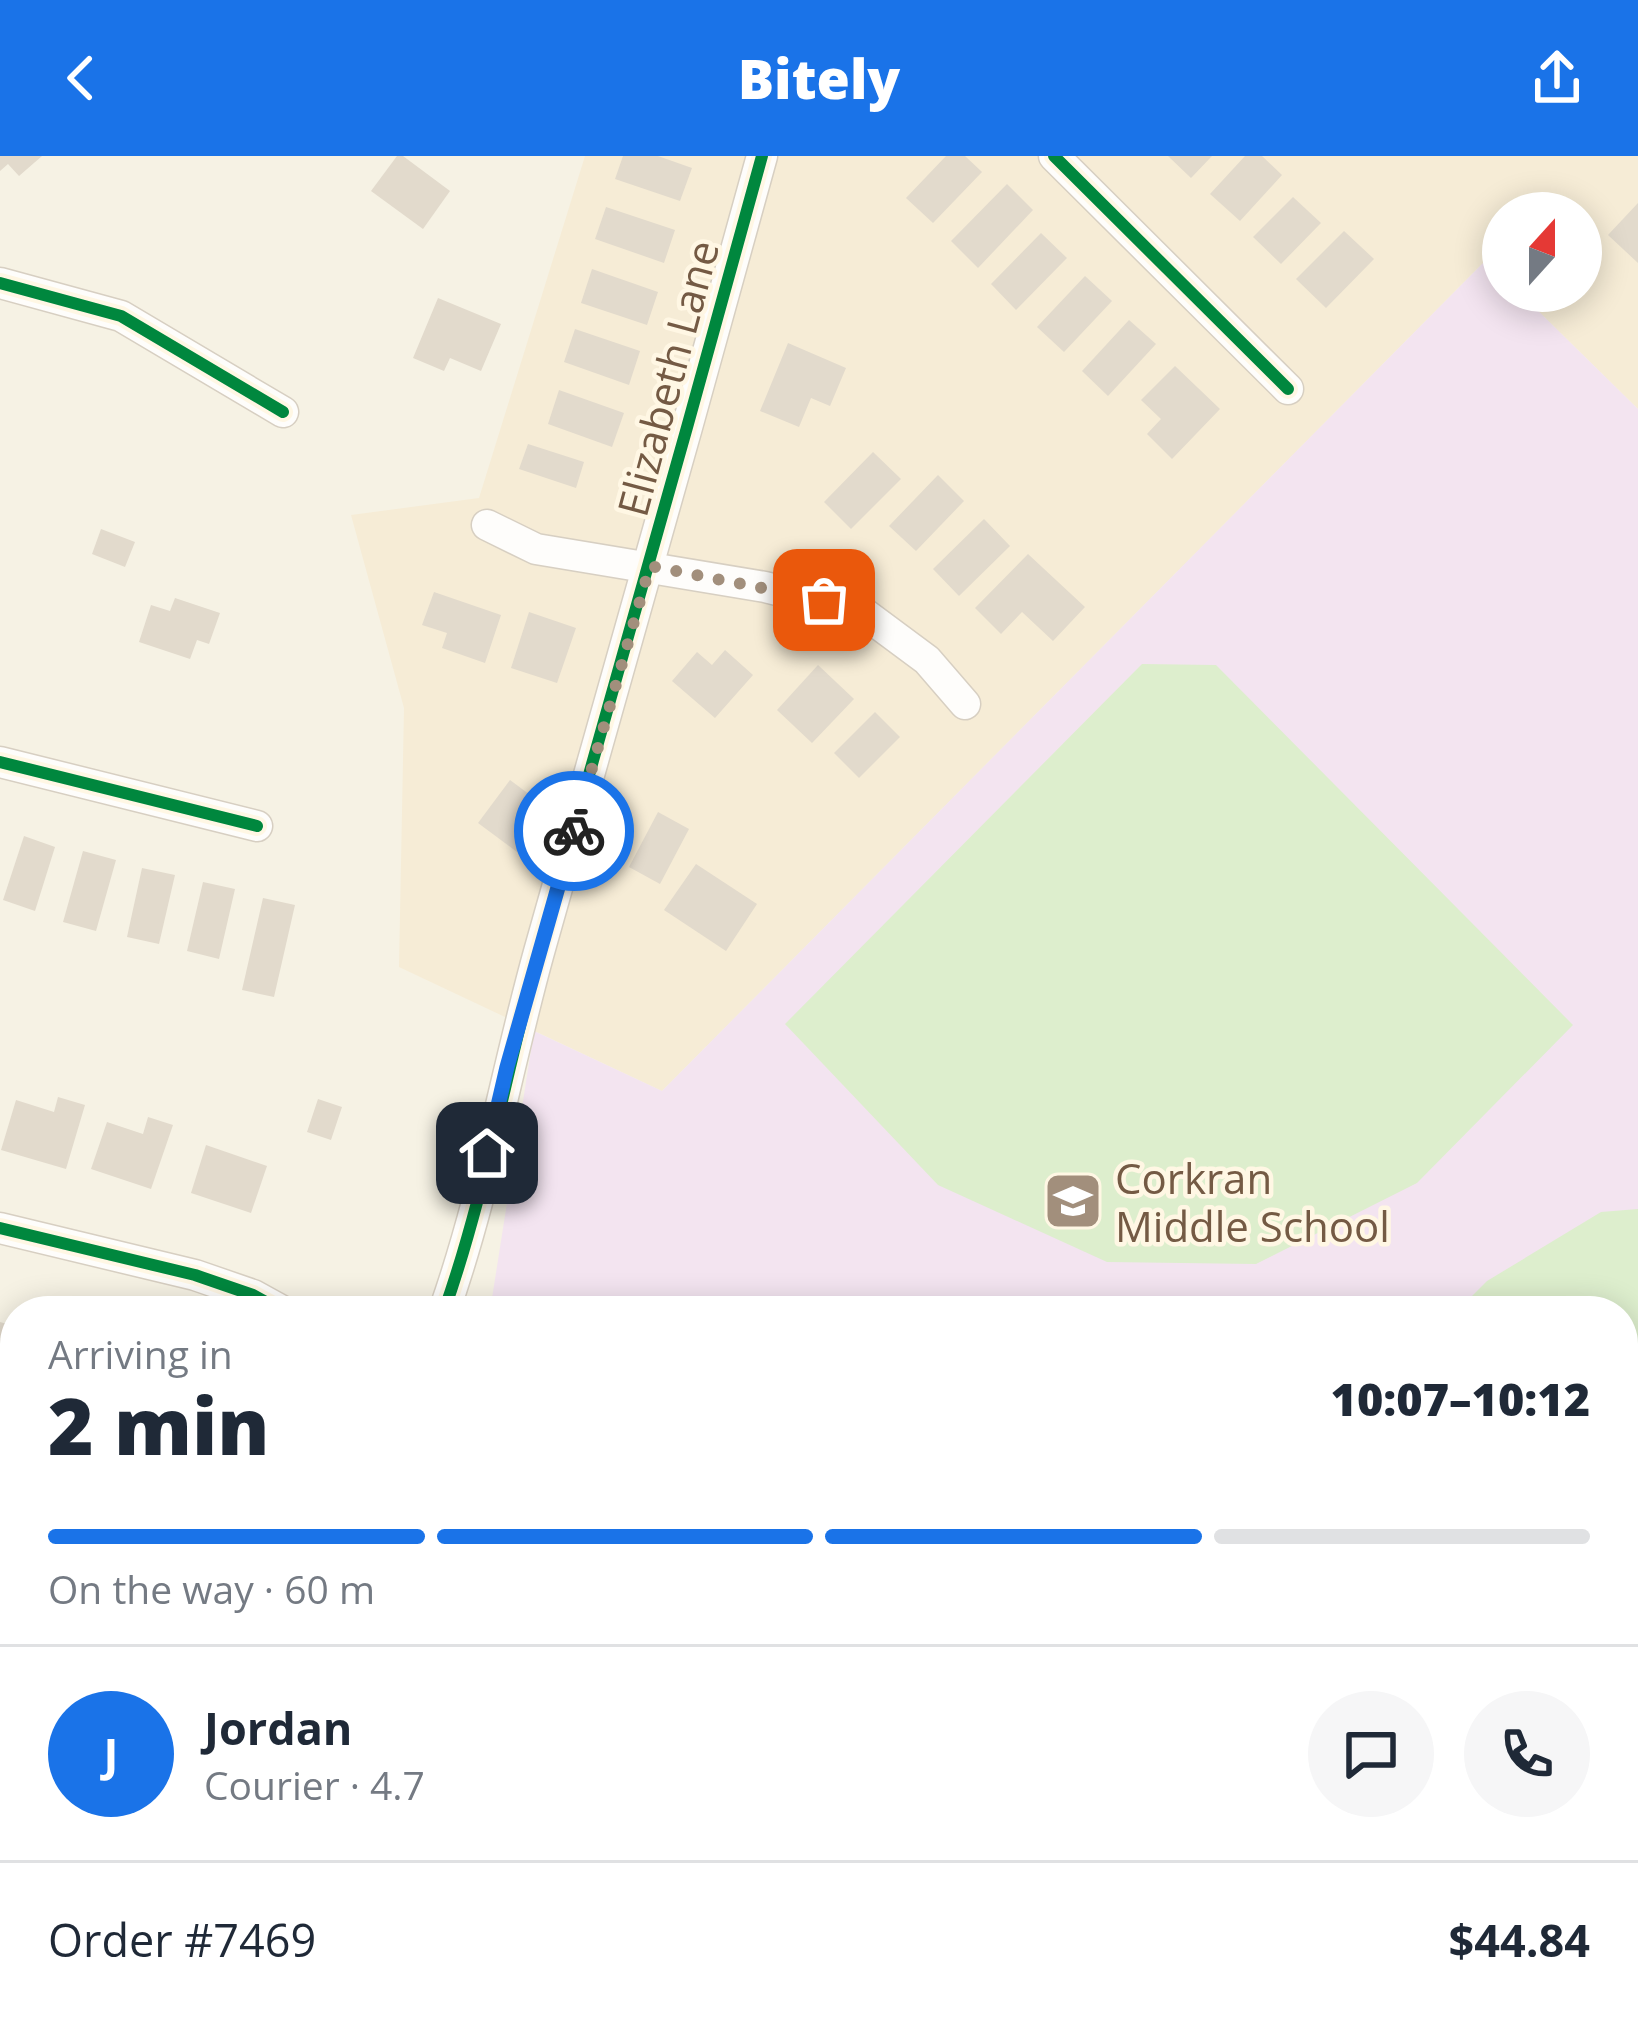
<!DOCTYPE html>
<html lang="en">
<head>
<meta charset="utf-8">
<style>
	:root { --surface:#fff; --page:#f6f6f7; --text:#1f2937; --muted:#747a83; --line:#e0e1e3; --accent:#1a73e8 }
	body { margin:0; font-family:"Open Sans",sans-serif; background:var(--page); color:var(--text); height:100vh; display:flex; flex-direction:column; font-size:45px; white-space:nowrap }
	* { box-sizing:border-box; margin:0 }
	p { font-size:39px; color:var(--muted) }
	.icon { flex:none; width:66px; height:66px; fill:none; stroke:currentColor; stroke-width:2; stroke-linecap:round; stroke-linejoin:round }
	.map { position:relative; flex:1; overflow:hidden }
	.side { position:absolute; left:0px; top:1140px; width:1638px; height:747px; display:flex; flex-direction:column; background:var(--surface); border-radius:48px 48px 0 0; box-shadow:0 6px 30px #0003 }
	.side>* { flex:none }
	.needle { width:78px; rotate:21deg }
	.fabs { position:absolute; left:1482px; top:36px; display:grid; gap:24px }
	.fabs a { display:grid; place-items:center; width:120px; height:120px; border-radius:50%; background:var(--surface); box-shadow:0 6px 30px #0003; font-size:60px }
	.pin { position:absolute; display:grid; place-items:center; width:102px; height:102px; color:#fff; margin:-51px; border-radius:24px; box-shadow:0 6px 18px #0006 }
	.courier { position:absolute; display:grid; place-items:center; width:120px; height:120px; margin:-60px; border:9px solid #1a73e8; border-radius:50%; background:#fff; color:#222; box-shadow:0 3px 15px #0007 }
	.overview em { font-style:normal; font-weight:800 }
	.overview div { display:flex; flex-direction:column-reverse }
	.overview { display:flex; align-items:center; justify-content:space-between; height:204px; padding:0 48px }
	h1 { font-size:78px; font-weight:800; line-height:90px }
	.bar { display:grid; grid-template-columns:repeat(4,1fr); gap:18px 12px; align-content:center; height:144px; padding:0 48px }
	.bar i { height:15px; border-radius:9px; background:var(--line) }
	.bar .on { background:var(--accent) }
	.bar p { grid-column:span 4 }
	.line { display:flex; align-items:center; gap:30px; padding:0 48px; border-top:3px solid var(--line) }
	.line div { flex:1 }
	.round { display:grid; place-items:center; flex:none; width:126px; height:126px; border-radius:63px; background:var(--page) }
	header { display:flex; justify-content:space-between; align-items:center; height:156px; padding:0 48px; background:var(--accent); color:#fff; font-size:54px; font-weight:800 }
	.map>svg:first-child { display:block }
</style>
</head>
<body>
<header><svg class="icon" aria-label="back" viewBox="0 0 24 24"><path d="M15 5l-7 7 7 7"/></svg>Bitely<svg class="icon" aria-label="share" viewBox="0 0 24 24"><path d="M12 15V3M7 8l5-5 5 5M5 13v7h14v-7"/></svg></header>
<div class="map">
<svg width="1638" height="1885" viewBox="0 0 1638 1885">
	<rect width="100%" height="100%" fill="#f6f2e4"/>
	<polygon fill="#f6ecd6" points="585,0 1638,0 1638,253 1518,135 1581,135 1581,57 1503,57 1503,120 1486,104 662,935 399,811 404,552 351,359 479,342"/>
	<polygon fill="#f3e4f0" points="1486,104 1503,120 1503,135 1518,135 1638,253 1638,1885 1134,1885 1120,1872 1623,1872 1623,1155 490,1155 534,875 662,935"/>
	<g fill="#ddeecd">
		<polygon points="1142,508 1216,509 1573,869 1417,1027 1256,1108 1107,1106 938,1029 785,868"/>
		<polygon points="1638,1053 1638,1425 1623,1410 1623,1155 1457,1155 1487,1125 1601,1056"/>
	</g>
	<g fill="#e2dacc">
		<polygon points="0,0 42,0 19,20 8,8 0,15"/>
		<polygon points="397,0 403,0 450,35 423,73 371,35"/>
		<polygon points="623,0 658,0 692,12 680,45 615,23"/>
		<polygon points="946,0 965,0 982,16 933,67 906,42"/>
		<polygon points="1168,0 1212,0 1191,22"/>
		<polygon points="1245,0 1262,0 1282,19 1240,65 1210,38"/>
		<polygon points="1007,28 1033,54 978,112 951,85"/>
		<polygon points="1293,41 1321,67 1281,108 1253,81"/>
		<polygon points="1638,47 1638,107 1608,79"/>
		<polygon points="606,51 675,74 664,107 595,83"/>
		<polygon points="1344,75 1374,103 1326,152 1296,123"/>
		<polygon points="1041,77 1067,102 1016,154 991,128"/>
		<polygon points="592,113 658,136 647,169 581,147"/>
		<polygon points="1085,120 1112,145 1064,196 1037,171"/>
		<polygon points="438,142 501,168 481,215 450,202 444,215 413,202"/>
		<polygon points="1129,164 1156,188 1108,240 1082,215"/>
		<polygon points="575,173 640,195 629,229 564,206"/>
		<polygon points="788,187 846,212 830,250 811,242 799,271 760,255"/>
		<polygon points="1175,210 1220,253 1172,303 1147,278 1161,263 1141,244"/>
		<polygon points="559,234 624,257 612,291 548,268"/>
		<polygon points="528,288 584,306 576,332 519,313"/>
		<polygon points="873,296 901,323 851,373 824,346"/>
		<polygon points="938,319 964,345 916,395 889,370"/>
		<polygon points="984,363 1010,390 959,440 933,413"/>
		<polygon points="101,373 135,386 125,411 92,398"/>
		<polygon points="1028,398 1085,451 1053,485 1022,456 1001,478 975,452"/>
		<polygon points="434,436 501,459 485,507 442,492 447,477 422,469"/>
		<polygon points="175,442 220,457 209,488 197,484 190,503 139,486 151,449 170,455"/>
		<polygon points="529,456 576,472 557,527 511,512"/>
		<polygon points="725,494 753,519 715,562 672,525 697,496 712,509"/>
		<polygon points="818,509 854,543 812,587 777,554"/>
		<polygon points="875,556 900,581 859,622 834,597"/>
		<polygon points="510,624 553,656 521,699 478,667"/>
		<polygon points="658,656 689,673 660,728 629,711"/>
		<polygon points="24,680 55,691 35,755 3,744"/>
		<polygon points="83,695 116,704 96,775 63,766"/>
		<polygon points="696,708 757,748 726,795 664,754"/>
		<polygon points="142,712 175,719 159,788 127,781"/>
		<polygon points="203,726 235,733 219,803 187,795"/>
		<polygon points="263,742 295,749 274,841 242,834"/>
		<polygon points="58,941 85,949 66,1013 1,994 16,944 54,956"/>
		<polygon points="318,943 342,951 331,984 307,976"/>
		<polygon points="148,961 173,969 151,1033 91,1013 107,966 143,978"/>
		<polygon points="206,989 267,1010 251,1057 191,1037"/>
		<polygon points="0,1166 15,1170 15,1221 0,1217"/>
		<polygon points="0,1398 15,1402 1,1453 0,1452"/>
		<polygon points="1638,1575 1638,1755 1623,1740 1623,1590"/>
	</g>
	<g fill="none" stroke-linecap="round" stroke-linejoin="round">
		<defs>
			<g id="minor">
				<polyline points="1054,0 1288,233"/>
				<polyline points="0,127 121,160 283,256"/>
				<polyline points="487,369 536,393 765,431 861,455 927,504 965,548"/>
				<polyline points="0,606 257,670"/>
				<polyline points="0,1072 195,1119 253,1139 282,1155"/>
				<path d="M444 1155C485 1039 506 915 539 796 613 530 690 266 762 0"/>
				<polyline points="0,1551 15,1555"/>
				<polyline points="1015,1872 1028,1885"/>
			</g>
		</defs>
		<use href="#minor" stroke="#d7cfc2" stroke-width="33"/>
		<use href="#minor" stroke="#fefdfb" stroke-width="30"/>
		<defs>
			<g id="cycleway">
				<polyline points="1054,0 1288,233"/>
				<polyline points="0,127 121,160 283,256"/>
				<polyline points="0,606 257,670"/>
				<polyline points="0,1072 195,1119 253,1139 282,1155"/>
				<path d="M444 1155C485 1039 506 915 539 796 613 530 690 266 762 0"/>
			</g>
		</defs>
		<use href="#cycleway" stroke="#fff7e4" stroke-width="20"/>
		<use href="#cycleway" stroke="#00873e" stroke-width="12"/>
	</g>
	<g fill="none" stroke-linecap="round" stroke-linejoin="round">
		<polyline stroke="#a28f7c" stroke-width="12" stroke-dasharray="0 21.6" points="574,675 650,410 824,444"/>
		<polyline stroke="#1a73e8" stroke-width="15" points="487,997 507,911 574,675"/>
	</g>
	<defs>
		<symbol id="school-square" viewBox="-11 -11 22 22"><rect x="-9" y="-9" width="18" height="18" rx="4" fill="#a28f7c" stroke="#fff7e4"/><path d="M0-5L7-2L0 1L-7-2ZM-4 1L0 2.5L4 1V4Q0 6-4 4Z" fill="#fff"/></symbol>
	</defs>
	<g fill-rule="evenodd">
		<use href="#school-square" x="1040" y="1012" width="66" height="66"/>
	</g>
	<g text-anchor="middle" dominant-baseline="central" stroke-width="9" stroke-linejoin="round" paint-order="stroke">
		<g font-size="42" fill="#745a44" stroke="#fff7e4">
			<text transform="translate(667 222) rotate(-75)">Elizabeth Lane</text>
		</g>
		<g font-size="42" fill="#745a44" stroke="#fff7e4" text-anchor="start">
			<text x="1115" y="1021">Corkran<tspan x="1115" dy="48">Middle School</tspan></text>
		</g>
	</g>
</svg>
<div class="fabs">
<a><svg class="needle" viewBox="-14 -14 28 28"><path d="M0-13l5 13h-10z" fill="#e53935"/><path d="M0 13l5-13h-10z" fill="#747a83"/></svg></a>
</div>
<div class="pin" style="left:824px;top:444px;background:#ea580c"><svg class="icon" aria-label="bag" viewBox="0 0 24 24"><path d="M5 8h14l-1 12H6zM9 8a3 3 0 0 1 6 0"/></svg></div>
<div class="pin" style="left:487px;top:997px;background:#1f2937"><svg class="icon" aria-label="home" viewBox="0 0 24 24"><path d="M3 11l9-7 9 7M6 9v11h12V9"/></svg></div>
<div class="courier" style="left:574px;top:675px"><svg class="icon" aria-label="bike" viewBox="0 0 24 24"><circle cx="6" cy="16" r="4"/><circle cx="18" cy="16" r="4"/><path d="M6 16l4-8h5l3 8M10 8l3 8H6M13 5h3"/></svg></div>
<section class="side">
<div class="overview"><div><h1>2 min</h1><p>Arriving in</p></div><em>10:07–10:12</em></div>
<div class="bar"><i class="on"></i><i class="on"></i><i class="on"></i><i></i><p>On the way · 60 m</p></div>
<div class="line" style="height:216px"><b class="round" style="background:var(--accent);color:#fff">J</b><div><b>Jordan</b><p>Courier · 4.7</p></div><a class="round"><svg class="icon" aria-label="chat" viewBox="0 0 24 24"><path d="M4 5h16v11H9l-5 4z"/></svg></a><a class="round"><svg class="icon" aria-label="phone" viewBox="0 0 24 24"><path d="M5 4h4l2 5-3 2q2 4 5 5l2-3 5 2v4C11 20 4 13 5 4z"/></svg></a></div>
<div class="line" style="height:156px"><div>Order #7469</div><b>$44.84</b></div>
</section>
</div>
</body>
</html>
